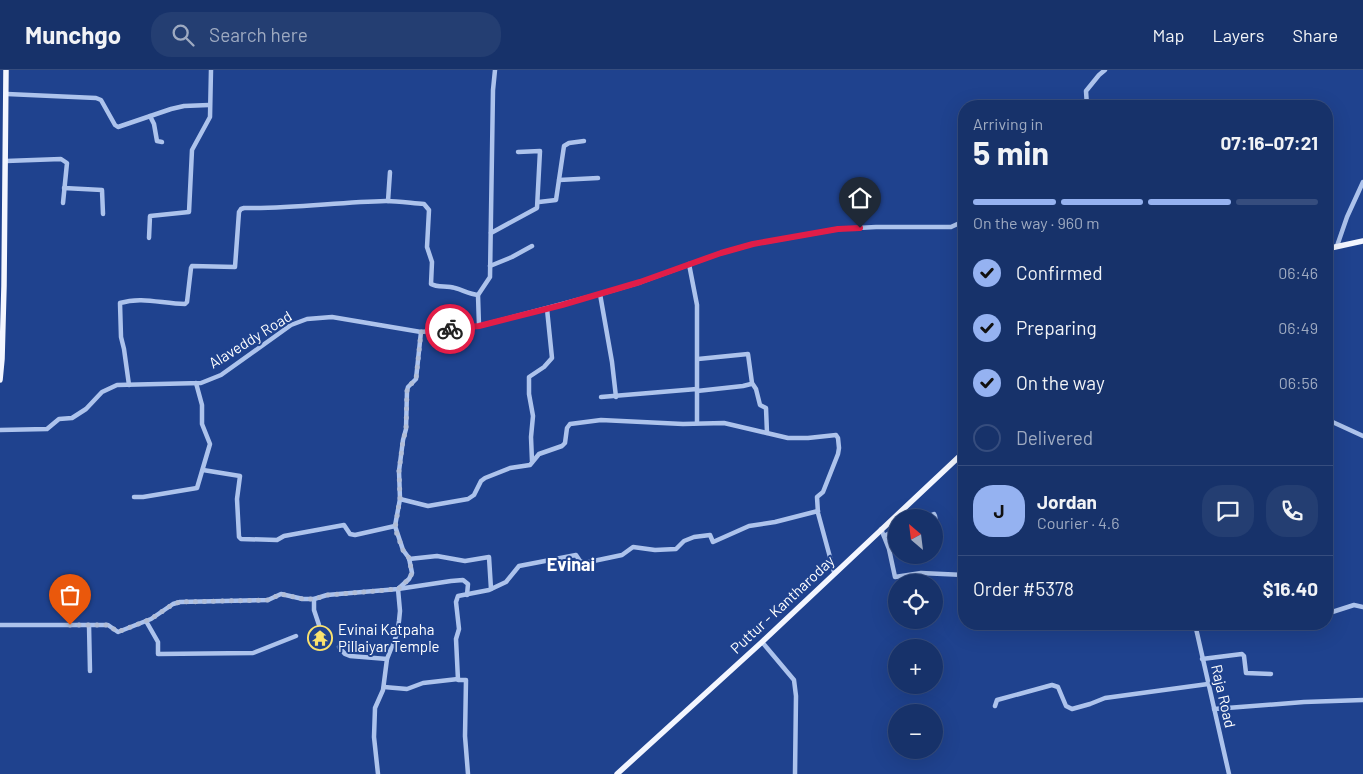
<!DOCTYPE html>
<html lang="en">
<head>
<meta charset="utf-8">
<style>
	:root { --surface:#17326a; --page:#243e72; --text:#f1f3f6; --muted:#9eaac1; --line:#364d7e; --accent:#95b2f1 }
	body { margin:0; font-family:Barlow,sans-serif; background:var(--page); color:var(--text); height:100vh; display:flex; flex-direction:column; font-size:19px; white-space:nowrap }
	* { box-sizing:border-box; margin:0 }
	p { font-size:16px; color:var(--muted) }
	.icon { flex:none; width:28px; height:28px; fill:none; stroke:currentColor; stroke-width:2; stroke-linecap:round; stroke-linejoin:round }
	.map { position:relative; flex:1; overflow:hidden }
	.sheet { position:absolute; left:958px; top:30px; width:375px; height:530px; display:flex; flex-direction:column; background:var(--surface); border-radius:20px; box-shadow:0 5px 20px #0002,0 0 0 1px var(--line) }
	.sheet>* { flex:none }
	.needle { width:32px; rotate:332deg }
	.fabs { position:absolute; left:888px; top:439px; display:grid; gap:10px }
	.fabs a { display:grid; place-items:center; width:55px; height:55px; border-radius:50%; background:var(--surface); box-shadow:0 5px 20px #0002,0 0 0 1px var(--line); font-size:25px }
	.pin { position:absolute; display:grid; place-items:center; width:42px; height:42px; color:#fff; margin:-51px -21px; border-radius:50% 50% 50% 0; rotate:-45deg; box-shadow:0 0 5px #0007 }
	.pin .icon { rotate:45deg }
	.courier { position:absolute; display:grid; place-items:center; width:50px; height:50px; margin:-25px; border:4px solid #e11d48; border-radius:50%; background:#fff; color:#222; box-shadow:0 1px 6px #0007 }
	.overview em { font-style:normal; font-weight:700 }
	.overview div { display:flex; flex-direction:column-reverse }
	.overview { display:flex; align-items:center; justify-content:space-between; height:85px; padding:0 15px }
	h1 { font-size:32px; font-weight:700; line-height:38px }
	.bar { display:grid; grid-template-columns:repeat(4,1fr); gap:8px 5px; align-content:center; height:60px; padding:0 15px }
	.bar i { height:6px; border-radius:4px; background:var(--line) }
	.bar .current { background:var(--accent) }
	.bar p { grid-column:span 4 }
	.line { display:flex; align-items:center; gap:12px; padding:0 15px; border-top:1px solid var(--line) }
	.line div { flex:1 }
	.round { display:grid; place-items:center; flex:none; width:52px; height:52px; border-radius:20px; background:var(--page) }
	ol { padding:0 15px; list-style:none }
	li { display:flex; align-items:center; gap:15px; height:55px }
	li p { margin-inline-start:auto }
	li .icon { padding:5px; border-radius:50%; background:var(--accent); color:#111; stroke-width:4 }
	li:last-child { color:var(--muted) }
	li i { width:28px; height:28px; border:2px solid var(--line); border-radius:50% }
	header { display:flex; align-items:center; gap:30px; box-sizing:border-box; height:70px; padding:0 25px; background:var(--surface); border-bottom:1px solid var(--line) }
	header strong { font-size:24px }
	nav { display:flex; gap:28px; margin-inline-start:auto; font-size:18px }
	.search { width:350px; height:45px; background:var(--page); display:flex; align-items:center; gap:12px; box-sizing:border-box; padding:0 18px; border-radius:20px; color:var(--muted); font-size:19px }
	.map>svg:first-child { display:block }
</style>
</head>
<body>
<header>
<strong>Munchgo</strong>
<div class="search"><svg class="icon" aria-label="search" viewBox="0 0 24 24"><circle cx="10" cy="10" r="6"/><path d="M15 15l6 6"/></svg>Search here</div>
<nav><a>Map</a><a>Layers</a><a>Share</a></nav>
</header>
<div class="map">
<svg width="1363" height="704" viewBox="0 0 1363 704">
	<rect width="100%" height="100%" fill="#1f428e"/>
	<g fill="none" stroke-linecap="round" stroke-linejoin="round">
		<g stroke="#adc3ec" stroke-width="4.5">
			<polyline points="7,24 96,28 101,30 115,55 118,57 171,39 184,36 209,35"/>
			<polyline points="1087,36 1086,21 1099,5 1105,0"/>
			<polyline points="150,46 154,54 157,71 162,72"/>
			<polyline points="6,91 61,89 67,93 63,133"/>
			<polyline points="559,110 598,108"/>
			<polyline points="64,118 102,120 103,144"/>
			<polyline points="388,131 390,102"/>
			<polyline points="539,132 556,130 564,76 569,73 584,71"/>
			<polyline points="491,163 537,138 540,81 518,82"/>
			<polyline points="149,168 150,146 189,142 192,80 210,47 211,0"/>
			<polyline points="1337,176 1347,147 1363,112"/>
			<polyline points="689,194 697,235 697,353"/>
			<polyline points="490,196 512,187 532,176"/>
			<polyline points="600,224 612,292 616,327"/>
			<polyline points="479,256 478,225 490,207 493,20 495,0"/>
			<polyline points="698,289 748,284 752,313 756,319 760,335 766,338 767,363"/>
			<path d="M129 315 124 279 121 267 120 233C142 226 163 234 185 234L187 232 191 198 192 196 235 197 239 142 241 139 244 138C291 139 338 132 386 131 398 131 411 133 424 134L429 140 427 177 432 192 431 214C438 218 447 215 455 218 463 220 469 224 478 225"/>
			<polyline points="697,321 743,316 751,314"/>
			<polyline points="601,327 697,319"/>
			<polyline points="1326,349 1363,366"/>
			<polyline points="0,360 47,359 59,349 72,348 86,339 102,322 117,315 201,313 221,305 291,255 307,249 332,247 421,262 479,256 600,224 641,212 721,183 753,174 838,159 876,157 951,157 964,151"/>
			<polyline points="532,391 531,367 533,346 529,324 529,307 544,297 552,288 547,239"/>
			<polyline points="203,400 240,406 237,429 239,467 241,469 277,470 284,466 344,455 350,464 355,465 395,456"/>
			<polyline points="134,427 143,427 197,418 210,374 202,354 202,335 196,313"/>
			<polyline points="400,429 428,436 468,429 474,425 481,411 485,408 510,398 530,395 539,384 562,376 565,373 567,358 570,354 601,350 683,354 724,353 788,368 808,368 836,365 838,368 839,378 838,384 823,422 817,427 818,443 834,502"/>
			<polyline points="925,448 934,444 935,446 939,470"/>
			<polyline points="881,459 889,479 895,507 921,503 964,505"/>
			<polyline points="884,466 896,460"/>
			<polyline points="409,489 437,486 465,491 489,487 491,519"/>
			<polyline points="314,529 314,540 319,555"/>
			<polyline points="1326,544 1354,535 1363,537"/>
			<polyline points="146,551 158,572 158,584 253,583 296,566"/>
			<polyline points="1195,554 1229,704"/>
			<polyline points="0,555 108,555 118,562 151,549 173,534 180,532 268,530 281,524 303,529 314,529 327,525 398,519 451,511 463,510 468,514 467,525"/>
			<polyline points="89,555 90,601"/>
			<polyline points="762,572 794,610 796,626 795,704"/>
			<polyline points="339,577 345,584 350,586 387,589"/>
			<polyline points="1202,589 1242,584 1244,586 1246,603 1271,604"/>
			<polyline points="384,617 407,619 423,613 458,609"/>
			<polyline points="995,636 997,630 1052,615 1058,617 1066,636 1072,639 1090,634 1105,628 1208,614"/>
			<polyline points="1214,639 1304,632 1363,630"/>
			<polyline points="378,704 374,667 375,638 383,620 387,589 397,564 399,551 400,541 398,519 409,509 412,503 409,488 403,480 395,456 400,429 399,401 403,370 406,359 407,321 408,317 416,309 421,262"/>
			<polyline points="468,704 465,666 466,610 458,610 456,569 459,559 456,532 458,526 489,520 506,512 519,496 576,485 580,491 584,493 622,485 633,477 655,480 676,479 684,471 694,467 710,465 713,472 749,456 775,452 818,441"/>
		</g>
		<g stroke="#f3f6ff" stroke-width="5.5">
			<polyline points="1326,179 1363,171"/>
			<polyline points="0,310 2,289 4,216 6,0"/>
			<polyline points="617,704 762,572 964,382"/>
		</g>
	</g>
	<g fill="none" stroke-linecap="round" stroke-linejoin="round">
		<polyline stroke="#b1bdd7" stroke-width="5" stroke-dasharray="0 9" points="70,555 108,555 118,562 151,549 173,534 180,532 268,530 281,524 303,529 314,529 327,525 398,519 409,509 412,503 409,488 403,480 395,459 400,428 399,401 403,370 406,360 407,321 408,317 416,309 421,262 450,259"/>
		<polyline stroke="#e11d48" stroke-width="6" points="450,259 479,256 562,235 640,212 721,183 753,174 838,159 860,158"/>
	</g>
	<defs>
		<symbol id="temple-ring" viewBox="-11 -11 22 22"><circle r="9.5" fill="#1f428e" stroke="#fae26e" stroke-width="1.5"/><path d="M0-6L5-2H3V0L6.5 2.5H4V6H1.5V3h-3V6H-4V2.5H-6.5L-3 0V-2H-5Z" fill="#fae26e"/></symbol>
	</defs>
	<g fill-rule="evenodd">
		<use href="#temple-ring" x="306" y="554" width="28" height="28"/>
	</g>
	<g text-anchor="middle" dominant-baseline="central" stroke-width="4" stroke-linejoin="round" paint-order="stroke">
		<g font-size="15" fill="#fff" stroke="#1f428e">
			<text transform="translate(250 269) rotate(-32)">Alaveddy Road</text>
			<text transform="translate(782 534) rotate(-43)">Puttur - Kantharoday</text>
			<text transform="translate(1224 626) rotate(77)">Raja Road</text>
		</g>
		<g font-size="15" fill="#fff" stroke="#1f428e" text-anchor="start">
			<text x="338" y="559">Evinai Katpaha<tspan x="338" dy="17">Pillaiyar Temple</tspan></text>
		</g>
		<g font-size="18" font-weight="bold" fill="#fff" stroke="#1f428e">
			<text x="571" y="494">Evinai</text>
		</g>
	</g>
</svg>
<div class="fabs">
<a><svg class="needle" viewBox="-14 -14 28 28"><path d="M0-13l5 13h-10z" fill="#e53935"/><path d="M0 13l5-13h-10z" fill="#9eaac1"/></svg></a>
<a><svg class="icon" aria-label="locate" viewBox="0 0 24 24"><circle cx="12" cy="12" r="6"/><path d="M12 2v4M12 18v4M2 12h4M18 12h4"/></svg></a>
<a>+</a>
<a>−</a>
</div>
<div class="pin" style="left:70px;top:555px;background:#ea580c"><svg class="icon" aria-label="bag" viewBox="0 0 24 24"><path d="M5 8h14l-1 12H6zM9 8a3 3 0 0 1 6 0"/></svg></div>
<div class="pin" style="left:860px;top:158px;background:#1f2937"><svg class="icon" aria-label="home" viewBox="0 0 24 24"><path d="M3 11l9-7 9 7M6 9v11h12V9"/></svg></div>
<div class="courier" style="left:450px;top:259px"><svg class="icon" aria-label="bike" viewBox="0 0 24 24"><circle cx="6" cy="16" r="4"/><circle cx="18" cy="16" r="4"/><path d="M6 16l4-8h5l3 8M10 8l3 8H6M13 5h3"/></svg></div>
<section class="sheet">
<div class="overview"><div><h1>5 min</h1><p>Arriving in</p></div><em>07:16–07:21</em></div>
<div class="bar"><i class="current"></i><i class="current"></i><i class="current"></i><i></i><p>On the way · 960 m</p></div>
<ol>
<li><svg class="icon" aria-label="check" viewBox="0 0 24 24"><path d="M5 12l5 5 9-10"/></svg>Confirmed<p>06:46</p></li>
<li><svg class="icon" aria-label="check" viewBox="0 0 24 24"><path d="M5 12l5 5 9-10"/></svg>Preparing<p>06:49</p></li>
<li><svg class="icon" aria-label="check" viewBox="0 0 24 24"><path d="M5 12l5 5 9-10"/></svg>On the way<p>06:56</p></li>
<li><i></i>Delivered</li>
</ol>
<div class="line" style="height:90px"><b class="round" style="background:var(--accent);color:#111">J</b><div><b>Jordan</b><p>Courier · 4.6</p></div><a class="round"><svg class="icon" aria-label="chat" viewBox="0 0 24 24"><path d="M4 5h16v11H9l-5 4z"/></svg></a><a class="round"><svg class="icon" aria-label="phone" viewBox="0 0 24 24"><path d="M5 4h4l2 5-3 2q2 4 5 5l2-3 5 2v4C11 20 4 13 5 4z"/></svg></a></div>
<div class="line" style="height:65px"><div>Order #5378</div><b>$16.40</b></div>
</section>
</div>
</body>
</html>
